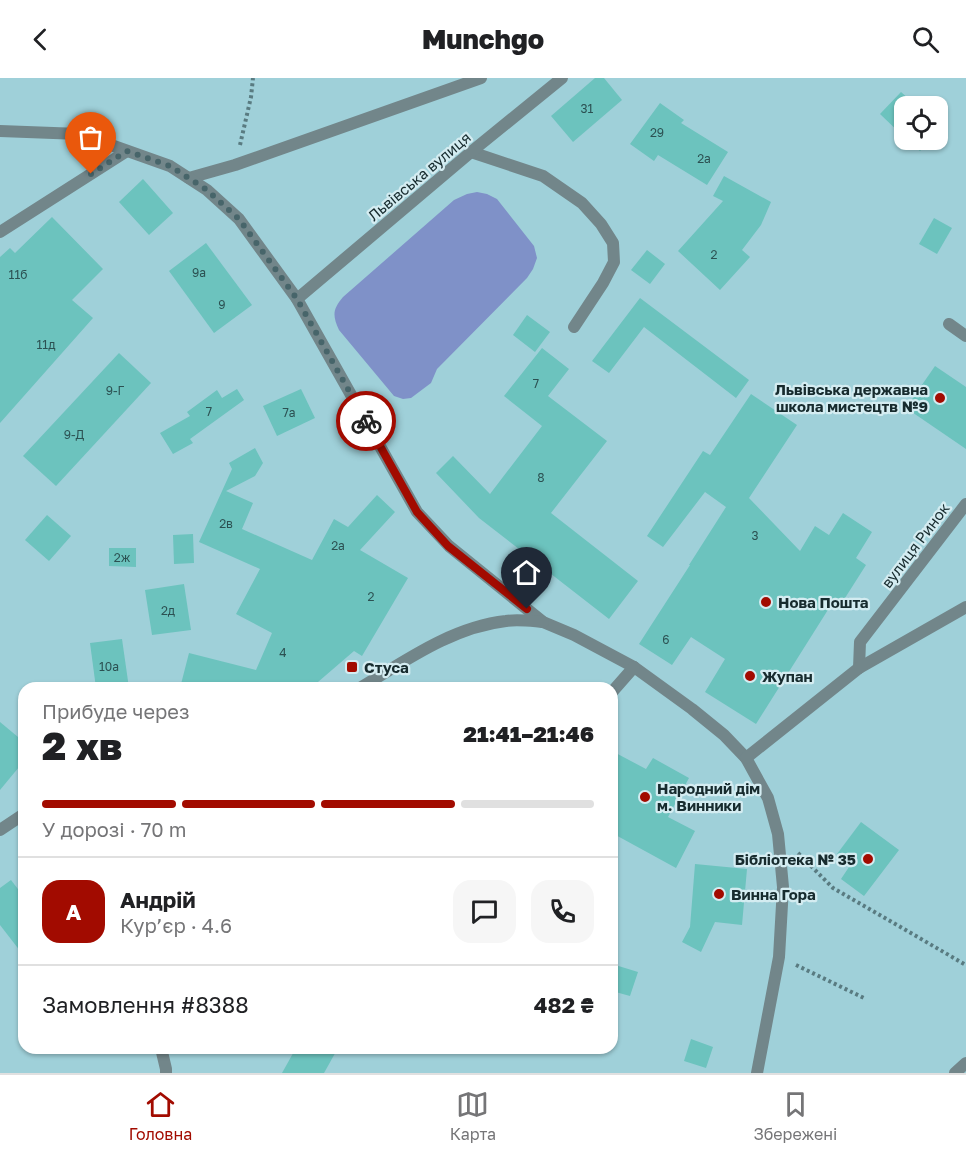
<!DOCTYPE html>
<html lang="uk">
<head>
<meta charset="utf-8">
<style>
	:root { --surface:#fff; --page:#f6f6f6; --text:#202124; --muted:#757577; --line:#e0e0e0; --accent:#a20b00 }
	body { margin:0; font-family:"Golos Text",sans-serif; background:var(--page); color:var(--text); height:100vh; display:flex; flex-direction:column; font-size:22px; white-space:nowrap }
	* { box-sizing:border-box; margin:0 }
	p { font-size:20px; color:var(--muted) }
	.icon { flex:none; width:33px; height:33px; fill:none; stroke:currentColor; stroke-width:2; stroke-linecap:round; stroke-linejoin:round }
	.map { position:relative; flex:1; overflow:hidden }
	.panel { position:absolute; left:18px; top:604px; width:600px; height:372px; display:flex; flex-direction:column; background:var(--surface); border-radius:18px; box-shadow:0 2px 4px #0004 }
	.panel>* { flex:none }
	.buttons { position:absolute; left:894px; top:18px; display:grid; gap:12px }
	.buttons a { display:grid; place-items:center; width:54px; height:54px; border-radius:12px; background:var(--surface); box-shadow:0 2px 4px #0004; font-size:30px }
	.pin { position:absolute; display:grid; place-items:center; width:51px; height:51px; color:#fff; margin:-62px -26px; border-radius:50% 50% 50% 0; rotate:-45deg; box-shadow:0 0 6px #0007 }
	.pin .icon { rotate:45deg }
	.courier { position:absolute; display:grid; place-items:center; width:60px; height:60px; margin:-30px; border:4px solid #a20b00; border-radius:50%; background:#fff; color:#222; box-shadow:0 2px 8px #0007 }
	.headline em { font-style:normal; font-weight:800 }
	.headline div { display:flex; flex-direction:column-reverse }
	.headline { display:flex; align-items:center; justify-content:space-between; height:102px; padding:0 24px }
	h1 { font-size:39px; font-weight:800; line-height:45px }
	.bar { display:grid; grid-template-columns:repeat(4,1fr); gap:9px 6px; align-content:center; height:72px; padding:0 24px }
	.bar i { height:8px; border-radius:4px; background:var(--line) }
	.bar .on { background:var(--accent) }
	.bar p { grid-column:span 4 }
	.line { display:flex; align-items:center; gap:15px; padding:0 24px; border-top:2px solid var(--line) }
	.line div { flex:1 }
	.round { display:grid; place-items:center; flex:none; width:63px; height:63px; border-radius:18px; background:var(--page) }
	header { display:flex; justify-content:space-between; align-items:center; height:78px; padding:0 24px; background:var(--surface); font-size:27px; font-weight:800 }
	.dock { display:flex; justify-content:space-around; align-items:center; height:84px; border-top:2px solid var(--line); background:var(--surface); font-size:16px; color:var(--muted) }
	.dock a { display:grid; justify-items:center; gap:3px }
	.dock .on { color:var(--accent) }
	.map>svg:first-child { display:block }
</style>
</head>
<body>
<header><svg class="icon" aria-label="back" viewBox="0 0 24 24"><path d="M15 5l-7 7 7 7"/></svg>Munchgo<svg class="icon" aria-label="search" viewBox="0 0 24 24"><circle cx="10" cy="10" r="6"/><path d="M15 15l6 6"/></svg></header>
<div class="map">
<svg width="966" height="995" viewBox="0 0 966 995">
	<rect width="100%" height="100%" fill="#9fd0d9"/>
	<path fill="#7f91c8" d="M477 114 487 116 497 121 534 168 537 180 533 191 527 200 437 291 431 305 411 320 403 321 394 318 339 252C332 237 333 231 343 219L454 122 467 116Z"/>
	<g fill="#6cc3be">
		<polygon points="595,0 604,0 622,22 573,64 551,38"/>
		<polygon points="901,14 917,28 904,28 904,59 880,36"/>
		<polygon points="660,25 684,42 681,45 728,74 707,107 658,77 654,83 630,66"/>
		<polygon points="907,62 931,62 920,73"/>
		<polygon points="724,98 771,124 761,147 742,172 750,179 720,212 678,173 723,123 713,118"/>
		<polygon points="143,101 173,135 149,157 119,124"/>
		<polygon points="52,139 103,191 72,222 93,240 0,345 0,179 10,170 15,175"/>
		<polygon points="934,140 952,150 937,176 919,166"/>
		<polygon points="206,165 252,227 214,255 169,193"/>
		<polygon points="647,172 665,186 650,206 631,192"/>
		<polygon points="640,220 749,302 736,320 644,249 609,295 592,283"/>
		<polygon points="527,237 550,254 535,274 513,257"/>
		<polygon points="542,270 569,291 548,318 607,363 551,435 638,503 609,541 479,440 436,395 453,378 490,416 542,348 504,318"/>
		<polygon points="119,275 151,305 56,408 23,378"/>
		<polygon points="935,288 966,309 966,371 906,330"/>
		<polygon points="237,311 244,322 190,361 193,365 173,376 160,355 190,338 187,334 217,312 222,320"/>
		<polygon points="301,311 315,340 277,358 263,328"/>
		<polygon points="751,316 797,347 749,420 800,473 815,448 829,457 843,435 872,454 856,480 866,487 838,531 831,527 756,646 705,614 725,581 691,559 672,587 639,566 690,487 689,487 726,429 705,414 663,469 647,458 703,373 710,377"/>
		<polygon points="255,370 263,385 255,398 226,413 253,425 242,451 312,482 334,441 348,449 377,417 395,434 360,472 408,500 362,578 354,573 311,610 180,610 189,575 256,592 272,555 236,536 260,491 199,464 232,391 229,385"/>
		<polygon points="47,437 71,458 49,483 25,462"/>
		<polygon points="193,456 194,485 174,486 173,457"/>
		<polygon points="109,470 136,470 136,489 109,488"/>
		<polygon points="184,506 191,552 152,557 145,512"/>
		<polygon points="122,561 129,610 96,610 90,565"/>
		<polygon points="0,644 24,664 24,683 0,712"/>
		<polygon points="612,673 646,691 653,680 689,700 668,739 695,753 676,790 612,755"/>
		<polygon points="861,744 899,772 864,818 841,801 851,786 837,776"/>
		<polygon points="695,786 747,791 742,847 715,844 701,874 682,864 690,849"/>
		<polygon points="11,802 24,819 24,878 0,847 0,810"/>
		<polygon points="612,886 638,894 630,918 612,913"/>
		<polygon points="691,961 713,969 706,990 684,983"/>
		<polygon points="296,970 338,970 324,995 282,995"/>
	</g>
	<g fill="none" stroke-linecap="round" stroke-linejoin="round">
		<g stroke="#597b81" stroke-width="4" stroke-dasharray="3 3" stroke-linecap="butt">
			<polyline points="240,67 251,19 253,0"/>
			<polyline points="798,775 833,810 966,887"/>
			<polyline points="796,887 864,920"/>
		</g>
		<g stroke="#72868a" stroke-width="12">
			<polyline points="471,74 543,98 582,125 601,146 613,165 614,184 603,205 574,249"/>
			<polyline points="189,100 235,87 481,0"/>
			<polyline points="949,246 966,258"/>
		</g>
		<g stroke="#72868a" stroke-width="12">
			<polyline points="0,53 80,56 170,88 207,112 239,141 297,221 417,434 449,468 543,544 574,557 634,589 692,631 724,657 746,680 768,720 778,756 783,809 779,879 757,995"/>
			<polyline points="0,154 127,73"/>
			<polyline points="297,221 471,74 562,0"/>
			<polyline points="859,590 860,564 966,426"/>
			<path d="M360 610C405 583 452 549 506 543 518 541 531 543 543 544"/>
			<polyline points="612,614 634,589"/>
			<polyline points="746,680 859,590 966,529"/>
			<polyline points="0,752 24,736"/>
			<polyline points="161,970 166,991 166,995"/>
			<polyline points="955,995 966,985"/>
		</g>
	</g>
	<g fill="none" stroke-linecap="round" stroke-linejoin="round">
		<polyline stroke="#47656a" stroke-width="6" stroke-dasharray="0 10.8" points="91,96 127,73 170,88 207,112 239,141 297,221 366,343"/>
		<polyline stroke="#a20b00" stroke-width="8" points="366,343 417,434 448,468 527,531"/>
	</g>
	<g fill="#a20b00" stroke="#d4ecf1" stroke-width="2">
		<circle cx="940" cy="320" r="6"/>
		<circle cx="766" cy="524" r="6"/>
		<rect x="346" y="583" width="12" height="12" rx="3"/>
		<circle cx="750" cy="598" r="6"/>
		<circle cx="645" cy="719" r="6"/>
		<circle cx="868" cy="781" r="6"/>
		<circle cx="719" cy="816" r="6"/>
	</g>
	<g text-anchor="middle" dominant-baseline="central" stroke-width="4.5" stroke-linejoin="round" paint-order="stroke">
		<g font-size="12" fill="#2c5152">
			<text x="587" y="30">31</text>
			<text x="657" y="54">29</text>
			<text x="704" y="80">2а</text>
			<text x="714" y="176">2</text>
			<text x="199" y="194">9а</text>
			<text x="18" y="196">11б</text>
			<text x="222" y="226">9</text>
			<text x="46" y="266">11д</text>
			<text x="536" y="305">7</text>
			<text x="115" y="312">9-Г</text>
			<text x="209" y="333">7</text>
			<text x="289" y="334">7а</text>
			<text x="74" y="356">9-Д</text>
			<text x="541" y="399">8</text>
			<text x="226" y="445">2в</text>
			<text x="755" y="457">3</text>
			<text x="338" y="467">2а</text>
			<text x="122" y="479">2ж</text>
			<text x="371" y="518">2</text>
			<text x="168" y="532">2д</text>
			<text x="666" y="561">6</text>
			<text x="283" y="574">4</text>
			<text x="109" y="588">10а</text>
		</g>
		<g font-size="15" fill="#172b2e" stroke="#d4ecf1">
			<text transform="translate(419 98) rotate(-40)">Львівська вулиця</text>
			<text transform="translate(915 467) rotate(-53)">вулиця Ринок</text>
		</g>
		<g font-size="15" font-weight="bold" fill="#172b2e" stroke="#d4ecf1" text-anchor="start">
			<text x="928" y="311" text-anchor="end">Львівська державна<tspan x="928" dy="17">школа мистецтв №9</tspan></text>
			<text x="778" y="524">Нова Пошта</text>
			<text x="364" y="589">Стуса</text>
			<text x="762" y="598">Жупан</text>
			<text x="657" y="710">Народний дім<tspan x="657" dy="17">м. Винники</tspan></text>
			<text x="856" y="781" text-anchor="end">Бібліотека № 35</text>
			<text x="731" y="816">Винна Гора</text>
		</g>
	</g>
</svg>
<div class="buttons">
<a><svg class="icon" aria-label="locate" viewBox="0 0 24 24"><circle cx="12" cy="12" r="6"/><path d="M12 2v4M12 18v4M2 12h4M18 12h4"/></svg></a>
</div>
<div class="pin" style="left:91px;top:96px;background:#ea580c"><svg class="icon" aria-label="bag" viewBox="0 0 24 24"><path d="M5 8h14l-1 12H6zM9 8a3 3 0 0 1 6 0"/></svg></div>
<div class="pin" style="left:527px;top:531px;background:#1f2937"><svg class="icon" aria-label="home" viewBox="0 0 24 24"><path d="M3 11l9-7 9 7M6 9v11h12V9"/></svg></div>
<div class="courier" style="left:366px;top:343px"><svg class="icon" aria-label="bike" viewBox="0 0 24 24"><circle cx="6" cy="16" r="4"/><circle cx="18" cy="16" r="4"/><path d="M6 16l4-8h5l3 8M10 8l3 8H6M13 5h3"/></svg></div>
<section class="panel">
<div class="headline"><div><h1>2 хв</h1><p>Прибуде через</p></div><em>21:41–21:46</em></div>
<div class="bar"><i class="on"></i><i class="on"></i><i class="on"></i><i></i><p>У дорозі · 70 m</p></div>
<div class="line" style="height:108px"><b class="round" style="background:var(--accent);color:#fff">А</b><div><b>Андрій</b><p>Кур’єр · 4.6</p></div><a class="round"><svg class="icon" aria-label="chat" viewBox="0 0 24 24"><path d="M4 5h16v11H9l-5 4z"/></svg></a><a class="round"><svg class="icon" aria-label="phone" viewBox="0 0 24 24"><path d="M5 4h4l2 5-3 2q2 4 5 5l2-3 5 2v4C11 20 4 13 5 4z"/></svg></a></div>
<div class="line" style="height:78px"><div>Замовлення #8388</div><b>482 ₴</b></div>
</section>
</div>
<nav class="dock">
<a class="on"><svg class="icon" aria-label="home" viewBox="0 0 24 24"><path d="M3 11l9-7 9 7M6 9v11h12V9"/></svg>Головна</a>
<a><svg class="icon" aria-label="map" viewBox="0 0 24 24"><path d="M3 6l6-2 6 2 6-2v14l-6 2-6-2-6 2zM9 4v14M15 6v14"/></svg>Карта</a>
<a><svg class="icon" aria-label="saved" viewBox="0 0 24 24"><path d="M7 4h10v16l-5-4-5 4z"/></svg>Збережені</a>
</nav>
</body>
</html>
